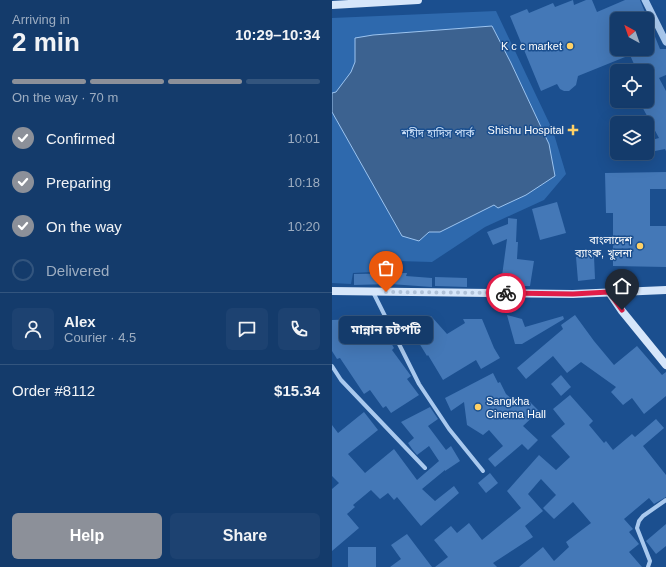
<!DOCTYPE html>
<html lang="en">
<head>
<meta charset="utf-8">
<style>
	:root { --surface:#143b6b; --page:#1d4271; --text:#f1f3f6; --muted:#9dadc1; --line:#33557e; --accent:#8c9099 }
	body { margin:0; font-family:Helvetica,"Noto Sans Bengali",sans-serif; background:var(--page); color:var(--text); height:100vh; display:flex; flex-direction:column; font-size:15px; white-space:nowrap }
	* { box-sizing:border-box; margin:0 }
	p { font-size:13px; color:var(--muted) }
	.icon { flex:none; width:22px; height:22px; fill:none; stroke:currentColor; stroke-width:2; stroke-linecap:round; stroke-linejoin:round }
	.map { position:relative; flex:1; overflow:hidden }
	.details { display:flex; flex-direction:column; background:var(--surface); width:332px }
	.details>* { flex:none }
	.needle { width:26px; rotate:320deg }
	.buttons { position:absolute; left:278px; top:12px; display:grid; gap:8px }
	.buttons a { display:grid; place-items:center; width:44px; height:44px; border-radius:6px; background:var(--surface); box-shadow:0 4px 16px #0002,0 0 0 1px var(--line); font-size:20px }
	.pin { position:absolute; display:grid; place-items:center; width:34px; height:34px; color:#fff; margin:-41px -17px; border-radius:50% 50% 50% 0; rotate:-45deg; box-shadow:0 0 4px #0007 }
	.pin .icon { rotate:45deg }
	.courier { position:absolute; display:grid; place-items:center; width:40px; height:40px; margin:-20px; border:3px solid #e11d48; border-radius:50%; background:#fff; color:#222; box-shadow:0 1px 5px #0007 }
	.bubble { position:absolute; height:28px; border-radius:6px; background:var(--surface); box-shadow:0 4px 16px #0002,0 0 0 1px var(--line); font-size:13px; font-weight:700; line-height:28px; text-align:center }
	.summary em { font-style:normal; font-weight:700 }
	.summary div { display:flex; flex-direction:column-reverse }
	.summary { display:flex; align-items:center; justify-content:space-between; height:68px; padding:0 12px }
	h1 { font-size:26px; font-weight:700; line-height:30px }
	.bar { display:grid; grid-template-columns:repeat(4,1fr); gap:6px 4px; align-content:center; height:48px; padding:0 12px }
	.bar i { height:5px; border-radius:3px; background:var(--line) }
	.bar .selected { background:var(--accent) }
	.bar p { grid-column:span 4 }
	.line { display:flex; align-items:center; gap:10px; padding:0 12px; border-top:1px solid var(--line) }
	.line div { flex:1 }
	.round { display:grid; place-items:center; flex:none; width:42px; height:42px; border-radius:6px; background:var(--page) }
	ol { padding:0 12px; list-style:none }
	li { display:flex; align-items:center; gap:12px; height:44px }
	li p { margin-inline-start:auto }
	li .icon { padding:4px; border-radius:50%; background:var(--accent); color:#fff; stroke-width:4 }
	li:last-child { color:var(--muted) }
	li i { width:22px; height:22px; border:2px solid var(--line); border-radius:50% }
	.primary-button { display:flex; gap:8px; margin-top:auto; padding:8px 12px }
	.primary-button a { flex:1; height:46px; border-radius:6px; background:var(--accent); color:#fff; font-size:16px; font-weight:700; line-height:46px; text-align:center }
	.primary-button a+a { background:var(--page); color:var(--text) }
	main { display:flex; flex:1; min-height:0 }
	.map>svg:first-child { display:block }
</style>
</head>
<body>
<main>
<section class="details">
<div class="summary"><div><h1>2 min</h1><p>Arriving in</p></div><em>10:29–10:34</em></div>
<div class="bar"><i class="selected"></i><i class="selected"></i><i class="selected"></i><i></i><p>On the way · 70 m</p></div>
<ol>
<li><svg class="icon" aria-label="check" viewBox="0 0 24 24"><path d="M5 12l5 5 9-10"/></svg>Confirmed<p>10:01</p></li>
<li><svg class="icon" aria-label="check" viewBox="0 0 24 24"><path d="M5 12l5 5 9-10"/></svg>Preparing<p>10:18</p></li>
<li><svg class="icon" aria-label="check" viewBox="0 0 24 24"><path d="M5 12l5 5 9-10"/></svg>On the way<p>10:20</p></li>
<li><i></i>Delivered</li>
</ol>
<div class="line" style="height:72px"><a class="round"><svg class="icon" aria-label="person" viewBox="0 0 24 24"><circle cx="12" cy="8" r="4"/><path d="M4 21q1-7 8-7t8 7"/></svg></a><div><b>Alex</b><p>Courier · 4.5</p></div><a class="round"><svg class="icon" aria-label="chat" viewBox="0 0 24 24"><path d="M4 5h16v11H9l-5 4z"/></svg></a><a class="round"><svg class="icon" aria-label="phone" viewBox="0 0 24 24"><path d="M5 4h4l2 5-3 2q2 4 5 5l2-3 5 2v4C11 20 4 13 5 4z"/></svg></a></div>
<div class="line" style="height:52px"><div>Order #8112</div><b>$15.34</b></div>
<div class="primary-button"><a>Help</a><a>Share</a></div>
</section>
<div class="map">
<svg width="334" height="567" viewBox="0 0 334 567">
	<rect width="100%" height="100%" fill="#1b4f8f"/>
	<polygon fill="#2e69ad" points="164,11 221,131 234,174 212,200 153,227 100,262 66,261 61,271 21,273 19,284 0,283 0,18"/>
	<polygon fill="#3c6290" stroke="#9cc4f0" points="160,26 179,63 217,144 223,176 194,195 166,208 162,205 108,232 97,232 87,241 70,236 0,112 0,93 4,92 19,72 23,62 23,38 41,35"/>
	<g fill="#4478b7" fill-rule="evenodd">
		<path d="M241 0 242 5 254 0H260L265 12 293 0H308L328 49H334V75L327 78 334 91V151L333 149 318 152 316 141 327 138 307 101H315V71H305L298 55 246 76 244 85 237 91H232L228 89 225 84 209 91 178 16 195 9 197 13 221 3 223 7ZM285 19H315V49H285Z"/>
		<polygon points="334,172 334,189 318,189 318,226 334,226 334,267 281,266 281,213 274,213 273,173"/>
		<polygon points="225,202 234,233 208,240 200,209"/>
		<polygon points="176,218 185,219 184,242 186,242 185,259 202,261 198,286 164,286 164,277 170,276 175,239 161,245 155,232 176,224"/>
		<polygon points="262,256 263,279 246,281 244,257"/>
		<polygon points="75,273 74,276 100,278 100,287 58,284 22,285 22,274"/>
		<polygon points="103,277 135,278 135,287 103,286"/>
		<polygon points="175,315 190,319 193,327 231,316 232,319 190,344 183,344"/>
		<polygon points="243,315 262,341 282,365 305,346 330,375 334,372 334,396 312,414 300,398 291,405 279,392 284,387 249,362 235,373 221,356 194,379 185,368 231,329 229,325"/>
		<polygon points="72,316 99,316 115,334 133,323 131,319 150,319 162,348 168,358 149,369 144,360 111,380 96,355 95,356 84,338 82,338"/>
		<polygon points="27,319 30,343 52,331 62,348 60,350 79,376 75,379 87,395 59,413 54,406 51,408 38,390 32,394 8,358 5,359 0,351 0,320"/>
		<polygon points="161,373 166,383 168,382 174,394 189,407 196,400 207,411 191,426 206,440 196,450 190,444 163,467 156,459 171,446 157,430 151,435 135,425 132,402 119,411 113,398"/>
		<polygon points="229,375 239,387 229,396 219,384"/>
		<polygon points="238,395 261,421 257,425 272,443 274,441 281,450 300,434 303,437 324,419 332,428 311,446 334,475 334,497 322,504 317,498 292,519 301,529 297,532 307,544 297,552 310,567 187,567 211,547 222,561 237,547 234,542 259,523 241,502 222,519 211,508 224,495 209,479 196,494 211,511 193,526 201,537 161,563 165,567 103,567 116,557 102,540 119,526 125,533 137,523 150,540 189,508 175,491 207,455 224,470 238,457 219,436 233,424 221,409"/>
		<polygon points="98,407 106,419 96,426 114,450 119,446 128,461 113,471 113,470 90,489 103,501 122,486 127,493 89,526 65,497 62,500 56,493 48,499 39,490 21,505 23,507 15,514 27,528 0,551 0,489 7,483 0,476 0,425 6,433 32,412 46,430 16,454 33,473 62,449 85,480 107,461 97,446 85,455 80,449 76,443 82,438 69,422"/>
		<polygon points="158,473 166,483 154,493 146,483"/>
		<polygon points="334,524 334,546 324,554 314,541"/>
		<polygon points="75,534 81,542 100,567 58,567 69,559 59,545"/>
		<rect x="16" y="547" width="28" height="20"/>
	</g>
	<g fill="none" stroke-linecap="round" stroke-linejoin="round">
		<g stroke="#a9c9ee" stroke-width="4">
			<polyline points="41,292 87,384 117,429 151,471"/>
			<polyline points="0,366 9,380 93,468"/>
			<polyline points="316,567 318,561 305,528 307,521 311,516 334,500"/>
		</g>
		<polyline stroke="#a9c9ee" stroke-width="7" points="313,0 334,42"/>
		<g stroke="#d6e6fa" stroke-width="8">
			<polyline points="0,5 86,0"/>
			<polyline points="0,291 241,294 334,290"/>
			<polyline points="277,292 290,311 334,365"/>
		</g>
	</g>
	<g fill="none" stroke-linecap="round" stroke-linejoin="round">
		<polyline stroke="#afc1d8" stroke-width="4" stroke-dasharray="0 7.2" points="54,292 174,293"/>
		<polyline stroke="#e11d48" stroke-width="5" points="174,293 241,294 277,292 290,310"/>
	</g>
	<g fill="#ffd166" stroke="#1b4f8f" stroke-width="1.5">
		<circle cx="238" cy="46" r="4"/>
		<path d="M239 124h4v4h4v4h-4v4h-4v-4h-4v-4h4z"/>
		<circle cx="308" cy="246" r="4"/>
		<circle cx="146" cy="407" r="4"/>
	</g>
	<g text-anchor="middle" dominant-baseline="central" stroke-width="3" stroke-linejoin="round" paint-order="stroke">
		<g font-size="11" fill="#fff" stroke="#1b4f8f" text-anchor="end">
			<text x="230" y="46">K c c market</text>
			<text x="232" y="130">Shishu Hospital</text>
			<text x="300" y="240">বাংলাদেশ<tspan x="300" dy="13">ব্যাংক, খুলনা</tspan></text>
			<text x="154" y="401" text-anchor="start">Sangkha<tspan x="154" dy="13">Cinema Hall</tspan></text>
		</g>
		<g font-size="11" fill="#cfe3fa" stroke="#1b4f8f">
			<text x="106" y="133">শহীদ হাদিস পার্ক</text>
		</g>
	</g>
</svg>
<div class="buttons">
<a><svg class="needle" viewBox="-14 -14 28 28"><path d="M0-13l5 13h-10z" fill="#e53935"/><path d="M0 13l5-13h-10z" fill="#9dadc1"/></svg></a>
<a><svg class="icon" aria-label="locate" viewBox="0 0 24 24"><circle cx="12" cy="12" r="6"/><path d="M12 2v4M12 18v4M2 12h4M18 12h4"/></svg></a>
<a><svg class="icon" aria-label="layers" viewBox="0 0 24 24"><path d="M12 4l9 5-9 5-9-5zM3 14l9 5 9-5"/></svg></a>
</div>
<div class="pin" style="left:54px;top:292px;background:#ea580c"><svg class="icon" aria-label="bag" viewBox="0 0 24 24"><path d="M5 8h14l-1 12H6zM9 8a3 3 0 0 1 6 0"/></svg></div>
<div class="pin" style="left:290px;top:310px;background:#1f2937"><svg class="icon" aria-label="home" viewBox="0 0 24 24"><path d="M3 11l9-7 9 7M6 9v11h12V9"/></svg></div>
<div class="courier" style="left:174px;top:293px"><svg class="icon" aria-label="bike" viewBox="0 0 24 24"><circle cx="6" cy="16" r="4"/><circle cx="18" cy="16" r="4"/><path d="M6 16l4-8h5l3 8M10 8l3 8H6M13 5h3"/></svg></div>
<div class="bubble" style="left:7px;top:316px;width:94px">মান্নান চটপটি</div>
</div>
</main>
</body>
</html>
